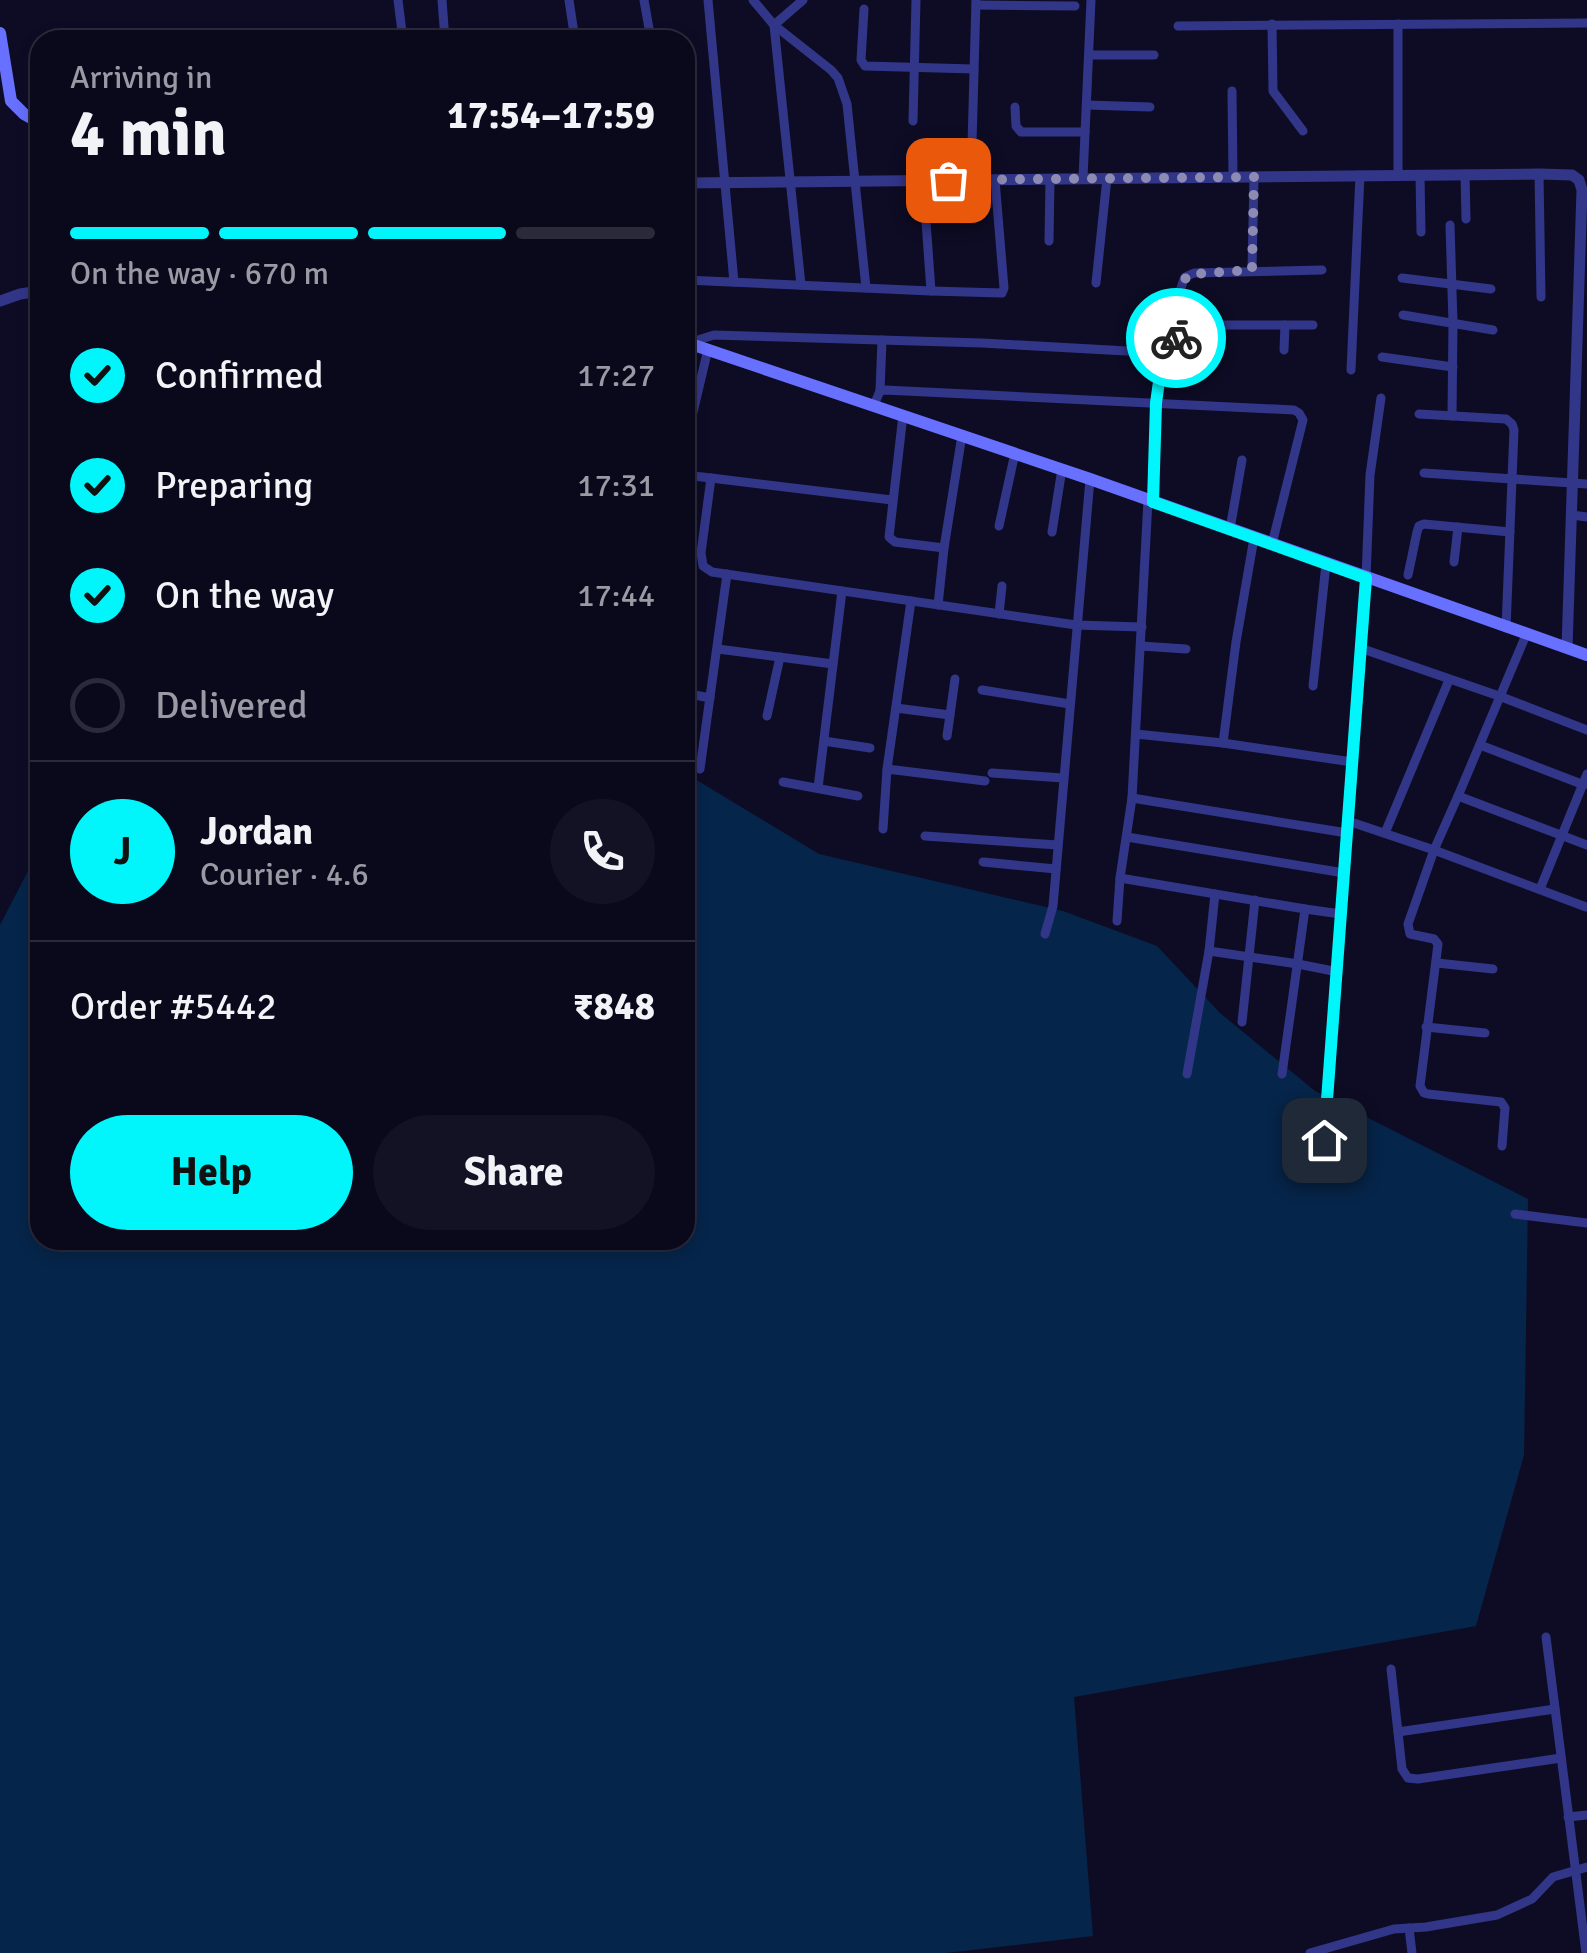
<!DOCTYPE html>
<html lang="en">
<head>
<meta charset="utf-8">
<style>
	:root { --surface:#0a091c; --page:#131225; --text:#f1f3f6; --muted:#999aa3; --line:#2a2a3b; --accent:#00f6fb }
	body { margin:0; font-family:Signika,sans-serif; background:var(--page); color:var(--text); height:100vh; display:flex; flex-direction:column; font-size:38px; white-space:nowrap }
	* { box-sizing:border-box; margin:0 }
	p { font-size:32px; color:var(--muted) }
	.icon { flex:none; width:55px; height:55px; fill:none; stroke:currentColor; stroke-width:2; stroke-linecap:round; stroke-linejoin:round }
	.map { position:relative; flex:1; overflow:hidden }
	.panel { position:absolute; left:30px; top:30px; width:665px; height:1220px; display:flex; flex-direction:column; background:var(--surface); border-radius:30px; box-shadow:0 5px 15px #0003,0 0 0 2px var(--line) }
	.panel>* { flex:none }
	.pin { position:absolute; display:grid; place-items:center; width:85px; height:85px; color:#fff; margin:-42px; border-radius:20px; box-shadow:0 5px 15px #0006 }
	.courier { position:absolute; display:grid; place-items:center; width:100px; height:100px; margin:-50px; border:8px solid #00f6fb; border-radius:50%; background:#fff; color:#222; box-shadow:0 2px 12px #0007 }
	.summary em { font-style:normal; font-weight:700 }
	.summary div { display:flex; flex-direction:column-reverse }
	.summary { display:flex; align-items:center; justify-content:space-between; height:170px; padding:0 40px }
	h1 { font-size:65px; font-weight:700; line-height:75px }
	.bar { display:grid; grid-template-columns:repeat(4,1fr); gap:15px 10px; align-content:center; height:120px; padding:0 40px }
	.bar i { height:12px; border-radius:8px; background:var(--line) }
	.bar .selected { background:var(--accent) }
	.bar p { grid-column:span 4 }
	.line { display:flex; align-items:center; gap:25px; padding:0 40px; border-top:2px solid var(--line) }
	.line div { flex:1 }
	.round { display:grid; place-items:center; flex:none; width:105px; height:105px; border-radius:52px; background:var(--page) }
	ol { padding:0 40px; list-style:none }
	li { display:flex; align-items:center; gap:30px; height:110px }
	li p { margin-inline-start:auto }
	li .icon { padding:10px; border-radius:50%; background:var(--accent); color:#111; stroke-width:4 }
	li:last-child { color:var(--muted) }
	li i { width:55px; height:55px; border:5px solid var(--line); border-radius:50% }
	.action { display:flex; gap:20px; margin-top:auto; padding:20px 40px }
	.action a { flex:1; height:115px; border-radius:60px; background:var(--accent); color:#111; font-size:40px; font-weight:700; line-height:115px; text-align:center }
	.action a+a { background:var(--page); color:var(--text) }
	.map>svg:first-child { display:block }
</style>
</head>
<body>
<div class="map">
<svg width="1587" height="1953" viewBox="0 0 1587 1953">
	<rect width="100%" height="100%" fill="#0e0c25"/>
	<polygon fill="#06254a" points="685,773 819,854 1063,911 1157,946 1220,1013 1315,1091 1528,1199 1524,1455 1476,1626 1074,1697 1093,1936 946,1953 0,1953 0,925 40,848 40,1240 685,1240"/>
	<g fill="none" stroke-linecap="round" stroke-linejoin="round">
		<g stroke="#323689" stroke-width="9">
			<polyline points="398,0 403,40"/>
			<polyline points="442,0 445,40"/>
			<polyline points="569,0 575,40"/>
			<polyline points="644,0 651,40"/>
			<polyline points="708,0 734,282"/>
			<polyline points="753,0 774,25 831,70 838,78 847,104 866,288"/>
			<polyline points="976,5 1075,6"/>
			<polyline points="864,9 861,60 865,66 974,69"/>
			<polyline points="1272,24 1273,91 1303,131"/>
			<polyline points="1398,24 1398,175"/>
			<polyline points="774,25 801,285"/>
			<polyline points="774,25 803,0"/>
			<polyline points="1178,26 1587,23"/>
			<polyline points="1090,55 1154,55"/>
			<polyline points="1232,91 1233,177"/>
			<polyline points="1087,105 1150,107"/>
			<polyline points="1015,107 1016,126 1021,132 1085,132"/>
			<polyline points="913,121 916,0"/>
			<polyline points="1465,174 1466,219"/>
			<polyline points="1539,174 1541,297"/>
			<polyline points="1420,175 1421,232"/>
			<polyline points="1083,178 1091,0"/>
			<polyline points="971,180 976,0"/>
			<polyline points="1450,225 1453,323 1452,416"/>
			<polyline points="1049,241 1050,179"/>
			<polyline points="1252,270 1254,177"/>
			<polyline points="1402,278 1491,289"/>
			<polyline points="685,280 931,291 923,180"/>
			<polyline points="1096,283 1107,178"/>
			<polyline points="931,291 1002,293 1004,288 995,180"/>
			<polyline points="1403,315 1493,330"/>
			<path d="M1313 325H1185C1173 314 1179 291 1185 277L1194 273 1322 270"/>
			<polyline points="688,343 714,335 982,343 1163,353 1155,403 1153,502"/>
			<polyline points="1284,350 1285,325"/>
			<polyline points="1163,353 1185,325"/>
			<polyline points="1382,357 1453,367"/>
			<polyline points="1351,370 1360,175"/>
			<polyline points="880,391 882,340"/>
			<polyline points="874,405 880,391 885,390 1294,410 1299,413 1303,420 1272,544"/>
			<polyline points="1419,414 1506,419 1512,424 1514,430 1506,628"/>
			<polyline points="903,415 889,537 895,542 944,548"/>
			<polyline points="685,446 708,349"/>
			<polyline points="1424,473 1587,484"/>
			<polyline points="685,475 711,478 701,553 703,566 712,572 1076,625 1142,627"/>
			<polyline points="711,478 892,500"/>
			<polyline points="1572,515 1587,517"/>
			<polyline points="999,526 1015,453"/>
			<polyline points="1230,529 1242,460"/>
			<polyline points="1052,532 1062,469"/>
			<polyline points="1254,538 1236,642 1223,743 1352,762"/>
			<polyline points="1454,562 1458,527"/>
			<polyline points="1408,575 1417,532 1419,526 1424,524 1510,532"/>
			<polyline points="938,605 944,548 962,435"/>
			<polyline points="999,614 1002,586"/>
			<polyline points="1526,635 1458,796 1587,845"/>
			<polyline points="1141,646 1186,649"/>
			<polyline points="1360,648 1499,696 1587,730"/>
			<polyline points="718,649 833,664"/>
			<polyline points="1313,686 1326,564"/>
			<polyline points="982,690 1070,704"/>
			<polyline points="685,693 710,698"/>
			<polyline points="896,708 950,715 947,736"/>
			<polyline points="950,715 955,679"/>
			<polyline points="767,716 780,657"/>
			<polyline points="1136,734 1223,743"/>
			<polyline points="824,741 870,748"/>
			<polyline points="1480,745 1584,785"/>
			<polyline points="700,769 727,574"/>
			<polyline points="887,769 985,781"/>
			<polyline points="992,773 1063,778"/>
			<polyline points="783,782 858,796"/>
			<polyline points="818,788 842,591"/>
			<polyline points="1458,796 1434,850 1408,924 1410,934 1434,939 1438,944 1420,1086 1424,1093 1428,1094 1501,1102 1505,1108 1502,1146"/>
			<polyline points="1132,798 1347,833"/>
			<polyline points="1348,821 1434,850 1586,907"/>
			<polyline points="883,829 887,769 911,601"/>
			<polyline points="1385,833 1449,680"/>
			<polyline points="925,836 1058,845"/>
			<polyline points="1127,837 1344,873"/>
			<polyline points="983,862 1056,869"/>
			<polyline points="1120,878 1305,909 1282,1074"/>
			<polyline points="1540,889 1587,774"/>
			<polyline points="1305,909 1341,914"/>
			<polyline points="1117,921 1120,878 1132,798 1148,500"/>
			<polyline points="1045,934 1053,906 1090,479"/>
			<polyline points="1209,951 1298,964 1338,972"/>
			<polyline points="1437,963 1493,969"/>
			<polyline points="1242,1022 1255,900"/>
			<polyline points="1426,1027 1485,1033"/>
			<polyline points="1187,1074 1209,951 1215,894"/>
			<polyline points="1325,1141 1366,578 1370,475 1381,398"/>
			<polyline points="1515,1214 1587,1223"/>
			<polyline points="1546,1637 1586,1953"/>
			<polyline points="1391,1669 1402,1769 1408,1778 1418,1779 1561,1758"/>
			<polyline points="1398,1732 1555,1709"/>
			<polyline points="1568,1817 1587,1815"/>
			<polyline points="1409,1928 1412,1953"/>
			<polyline points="1310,1953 1394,1929 1426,1927 1497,1915 1532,1899 1553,1877 1587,1867"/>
		</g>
		<g stroke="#323689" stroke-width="11">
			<polyline points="685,183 1539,174 1572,175 1579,180 1582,190 1567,648"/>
			<polyline points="0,301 20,294 40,291"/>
		</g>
		<g stroke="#6770ff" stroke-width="12">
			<polyline points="0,33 11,101 24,114 40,123"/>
			<polyline points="685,342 1090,479 1587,655"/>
		</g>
	</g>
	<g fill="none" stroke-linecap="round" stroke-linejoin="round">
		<polyline stroke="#8d8bb3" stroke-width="10" stroke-dasharray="0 18" points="948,180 1254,177 1252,270 1194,274 1186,276 1178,315 1185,325 1176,338"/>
		<polyline stroke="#00f6fb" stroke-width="12" points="1176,338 1163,353 1156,403 1153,502 1366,578 1324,1140"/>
	</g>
</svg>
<div class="pin" style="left:948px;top:180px;background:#ea580c"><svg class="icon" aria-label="bag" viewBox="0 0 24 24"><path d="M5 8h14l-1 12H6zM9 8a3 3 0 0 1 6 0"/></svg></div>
<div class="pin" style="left:1324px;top:1140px;background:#1f2937"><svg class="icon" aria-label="home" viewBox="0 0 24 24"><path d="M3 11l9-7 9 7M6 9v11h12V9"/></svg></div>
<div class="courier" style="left:1176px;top:338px"><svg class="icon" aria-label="bike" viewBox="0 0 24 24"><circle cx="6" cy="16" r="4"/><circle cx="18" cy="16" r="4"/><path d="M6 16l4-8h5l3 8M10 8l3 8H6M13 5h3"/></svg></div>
<section class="panel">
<div class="summary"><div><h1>4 min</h1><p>Arriving in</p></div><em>17:54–17:59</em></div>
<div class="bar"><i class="selected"></i><i class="selected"></i><i class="selected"></i><i></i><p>On the way · 670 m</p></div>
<ol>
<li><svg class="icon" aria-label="check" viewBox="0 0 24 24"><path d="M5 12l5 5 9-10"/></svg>Confirmed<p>17:27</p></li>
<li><svg class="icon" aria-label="check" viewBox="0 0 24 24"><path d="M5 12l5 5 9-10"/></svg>Preparing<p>17:31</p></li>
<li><svg class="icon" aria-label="check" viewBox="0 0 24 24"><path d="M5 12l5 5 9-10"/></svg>On the way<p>17:44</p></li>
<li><i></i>Delivered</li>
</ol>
<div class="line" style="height:180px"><b class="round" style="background:var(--accent);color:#111">J</b><div><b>Jordan</b><p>Courier · 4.6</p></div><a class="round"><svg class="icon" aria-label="phone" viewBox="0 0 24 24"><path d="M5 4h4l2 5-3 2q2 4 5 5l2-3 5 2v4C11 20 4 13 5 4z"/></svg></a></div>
<div class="line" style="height:130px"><div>Order #5442</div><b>₹848</b></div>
<div class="action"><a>Help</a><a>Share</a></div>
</section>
</div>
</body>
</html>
